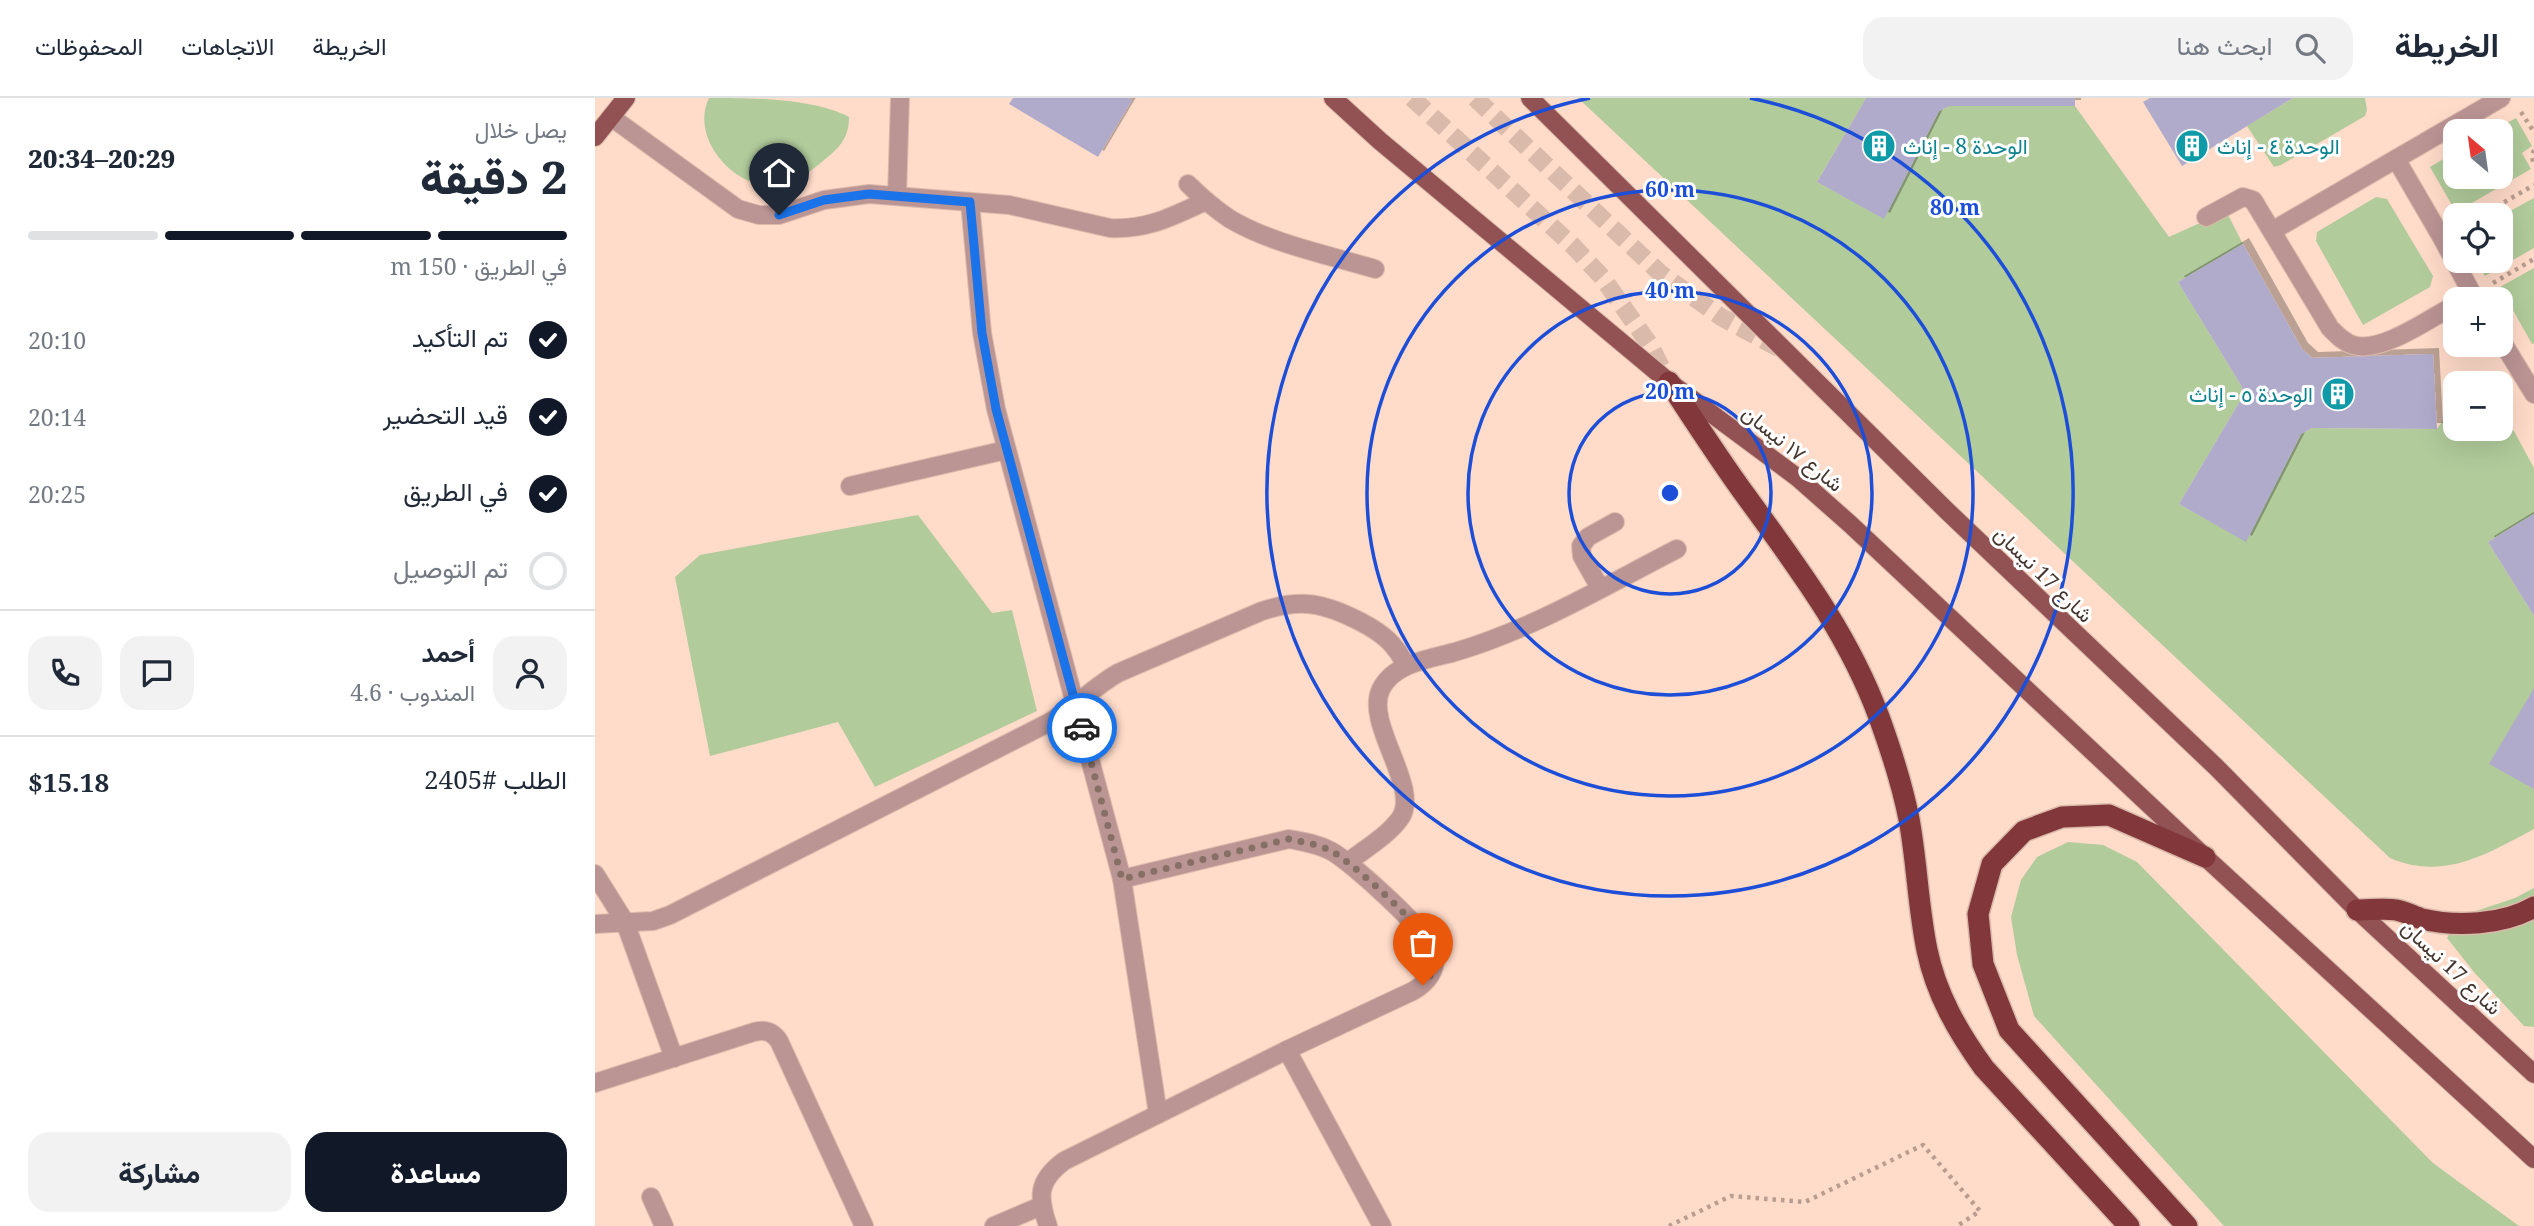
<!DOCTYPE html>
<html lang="ar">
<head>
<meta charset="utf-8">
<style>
	:root { --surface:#fff; --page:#f2f2f3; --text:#1f2937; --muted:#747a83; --line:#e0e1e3; --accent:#111827 }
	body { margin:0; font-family:"Noto Serif",Vazirmatn,serif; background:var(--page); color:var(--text); direction:rtl; height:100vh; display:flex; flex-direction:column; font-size:26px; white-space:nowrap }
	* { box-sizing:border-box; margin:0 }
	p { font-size:23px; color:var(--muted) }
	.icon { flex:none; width:38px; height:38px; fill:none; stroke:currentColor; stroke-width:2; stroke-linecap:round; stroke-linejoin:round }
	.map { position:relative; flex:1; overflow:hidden; direction:ltr }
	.side { display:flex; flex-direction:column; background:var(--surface); width:595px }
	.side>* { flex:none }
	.needle { width:46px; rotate:331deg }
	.controls { position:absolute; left:1848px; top:21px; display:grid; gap:14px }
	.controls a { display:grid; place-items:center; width:70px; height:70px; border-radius:14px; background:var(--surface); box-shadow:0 7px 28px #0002; font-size:35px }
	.pin { position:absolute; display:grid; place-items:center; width:60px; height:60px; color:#fff; margin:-72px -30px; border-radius:50% 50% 50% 0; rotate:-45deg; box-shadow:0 0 7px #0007 }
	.pin .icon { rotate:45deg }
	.courier { position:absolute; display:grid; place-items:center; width:70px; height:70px; margin:-35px; border:5px solid #1a73e8; border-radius:50%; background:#fff; color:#222; box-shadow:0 2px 9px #0007 }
	.summary em { font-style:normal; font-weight:800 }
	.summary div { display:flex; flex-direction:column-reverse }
	.summary { display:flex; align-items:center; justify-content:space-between; height:119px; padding:0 28px }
	h1 { font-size:46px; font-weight:800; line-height:52px }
	.bar { display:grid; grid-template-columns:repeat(4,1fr); gap:10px 7px; align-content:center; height:84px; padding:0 28px }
	.bar i { height:9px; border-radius:5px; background:var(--line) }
	.bar .on { background:var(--accent) }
	.bar p { grid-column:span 4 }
	.line { display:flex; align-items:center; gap:18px; padding:0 28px; border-top:2px solid var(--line) }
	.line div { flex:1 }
	.round { display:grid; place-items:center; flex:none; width:74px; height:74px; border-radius:21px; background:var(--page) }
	ol { padding:0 28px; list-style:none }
	li { display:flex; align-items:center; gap:21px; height:77px }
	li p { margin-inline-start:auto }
	li .icon { padding:7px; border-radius:50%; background:var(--accent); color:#fff; stroke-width:4 }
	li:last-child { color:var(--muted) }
	li i { width:38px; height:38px; border:4px solid var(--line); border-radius:50% }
	.primary-button { display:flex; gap:14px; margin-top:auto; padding:14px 28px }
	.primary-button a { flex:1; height:80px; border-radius:21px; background:var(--accent); color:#fff; font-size:28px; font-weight:800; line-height:80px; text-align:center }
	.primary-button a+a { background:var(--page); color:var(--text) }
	header { display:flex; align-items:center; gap:42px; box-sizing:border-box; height:98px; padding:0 35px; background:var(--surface); border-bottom:2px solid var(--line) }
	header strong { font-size:33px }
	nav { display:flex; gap:38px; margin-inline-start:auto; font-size:24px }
	.search { width:490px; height:63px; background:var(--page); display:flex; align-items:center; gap:18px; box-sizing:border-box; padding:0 24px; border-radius:21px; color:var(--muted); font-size:26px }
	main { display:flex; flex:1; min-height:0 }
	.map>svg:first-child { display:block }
</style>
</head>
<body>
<header>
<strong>الخريطة</strong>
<div class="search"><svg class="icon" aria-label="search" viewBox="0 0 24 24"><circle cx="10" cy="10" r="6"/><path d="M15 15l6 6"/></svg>ابحث هنا</div>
<nav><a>الخريطة</a><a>الاتجاهات</a><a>المحفوظات</a></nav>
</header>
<main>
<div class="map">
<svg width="1939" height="1128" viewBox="0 0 1939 1128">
	<defs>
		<filter id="shadow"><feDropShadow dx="6" dy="-6" stdDeviation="0" flood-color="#0004"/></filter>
	</defs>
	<rect width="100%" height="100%" fill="#ffdbc9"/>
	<g fill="#b1cb9b">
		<path d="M114 0C156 0 219 0 254 19 254 41 244 50 228 63 217 72 205 82 191 86 146 99 93 43 114 0Z"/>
		<path d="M983 0H1271L1222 84 1289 120 1344 13 1355 8H1480L1574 139 1631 113 1648 146 1583 184 1647 289 1645 303 1584 406 1651 443 1706 336 1717 330 1842 331 1860 305V331H1906V309L1939 370V416L1893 444 1939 518V731C1892 756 1849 783 1795 760Z"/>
		<polygon points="1698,0 1770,0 1772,12 1770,18 1686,67 1679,69 1652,28"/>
		<polygon points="1921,20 1937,48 1927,55 1936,71 1861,114 1835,69 1860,54 1860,79 1906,79 1906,33 1897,33"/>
		<polygon points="1781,99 1792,101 1838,178 1835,189 1768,227 1721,143 1722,134"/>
		<polygon points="1939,100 1939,150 1890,178 1882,163 1906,163 1906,118"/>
		<polygon points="1939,170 1939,245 1937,246 1905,189"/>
		<polygon points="323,417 397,515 417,512 442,613 280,689 243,624 115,658 80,479 105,457"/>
		<polygon points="1473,744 1508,747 1542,764 1838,1065 1924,1128 1629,1128 1439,918 1422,857 1416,819 1426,782 1442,759"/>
		<polygon points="1939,790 1939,929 1929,928 1879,874 1852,840 1863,819 1920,800"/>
	</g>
	<g fill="#b0abcb" filter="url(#shadow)">
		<polygon points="418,0 533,0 537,2 503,59 414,6"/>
		<polygon points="1271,0 1480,0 1480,8 1355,8 1344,13 1289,121 1222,84"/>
		<polygon points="1555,0 1698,0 1587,68 1548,4"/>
		<polygon points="1648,146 1707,251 1717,260 1838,256 1842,331 1717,330 1706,336 1651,444 1584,406 1645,303 1647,289 1583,184"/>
		<polygon points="1939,416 1939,518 1893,444"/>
		<polygon points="1939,590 1939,691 1894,666"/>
	</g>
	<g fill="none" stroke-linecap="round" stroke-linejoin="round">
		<g stroke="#dabaaa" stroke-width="18" stroke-dasharray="18 9" stroke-linecap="butt">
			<polyline points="817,0 978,148 1007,179 1055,247 1073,283"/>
			<polyline points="880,0 1065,175 1126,219 1189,253"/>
		</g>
		<defs>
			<g id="minor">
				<path d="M16 19 143 111 164 117H184L229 102 274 96 414 107 515 130C553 132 578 118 611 103"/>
				<polyline points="1801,61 1847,140 1880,201"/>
				<path d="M593 86C606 99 620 111 635 121 677 146 734 157 780 171"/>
				<polyline points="302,98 305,0"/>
				<polyline points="375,104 387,235 401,311 527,781 563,1016"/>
				<path d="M1611 119 1648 99 1658 102 1735 230C1742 237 1748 244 1758 247 1786 256 1835 220 1860 207"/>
				<polyline points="1677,133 1906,0"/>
				<polyline points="1906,242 1939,296"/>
				<polyline points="255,388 411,352"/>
				<polyline points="1005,490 987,458 986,448 993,439 1020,424"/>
				<path d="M753 764C770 751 794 737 806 719 825 688 769 625 786 591 799 565 834 561 860 554 938 531 1010 488 1082 451"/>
				<polyline points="0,776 30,824 79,960"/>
				<path d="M0 826 58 823 75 817 451 626C477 612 497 590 523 575L667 513C707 500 729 505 766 524 787 535 801 546 811 568"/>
				<polyline points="692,952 787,1128"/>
				<path d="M0 985 159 934C170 931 178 934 184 943L269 1128"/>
				<polyline points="56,1099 69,1128"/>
				<polyline points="399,1128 446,1108"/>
				<path d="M453 1128C443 1099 442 1083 469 1063L692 952 818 893C832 885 843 872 839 854 835 835 755 763 736 753 723 746 709 744 694 741L527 781"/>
			</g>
			<g id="major">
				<polyline points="738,0 785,43 1074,284 1203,380 1255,426 1610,759 1939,1061"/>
				<polyline points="935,0 1351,412 1621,669 1762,812 1939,976"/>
				<polyline points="0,39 31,0"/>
			</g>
			<g id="highway">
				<path d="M1074 284C1099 322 1124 361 1151 398 1203 470 1253 535 1284 619 1296 652 1307 686 1314 721 1322 764 1323 809 1332 852 1341 896 1363 934 1389 970L1534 1128"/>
				<path d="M1762 812C1775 812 1789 810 1801 812 1809 813 1818 818 1827 821 1861 829 1908 827 1939 809"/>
				<polyline points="1592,1128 1414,932 1388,866 1383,816 1397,766 1429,733 1467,719 1514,717 1610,759"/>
			</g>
		</defs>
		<use href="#minor" stroke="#dabaaa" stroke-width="20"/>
		<use href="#major" stroke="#dabaaa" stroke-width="20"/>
		<use href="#highway" stroke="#dabaaa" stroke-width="24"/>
		<g stroke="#b99d8f" stroke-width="4.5" stroke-dasharray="3.5 5" stroke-linecap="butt">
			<polyline points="1926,14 1939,34"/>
			<polyline points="1939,52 1937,58 1939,68"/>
			<polyline points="1887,117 1939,87"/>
			<polyline points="1898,185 1939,161"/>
			<polyline points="1074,1128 1136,1098 1210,1104 1328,1047 1385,1113 1362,1128"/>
		</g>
		<use href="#minor" stroke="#bb9494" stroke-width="18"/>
		<use href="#major" stroke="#925152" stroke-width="18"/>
		<use href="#highway" stroke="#82383b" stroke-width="21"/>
	</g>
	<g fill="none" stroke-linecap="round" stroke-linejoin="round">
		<path stroke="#867066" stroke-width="7" stroke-dasharray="0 12.6" d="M487 630 527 781 694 741C708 744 723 746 736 753 755 762 834 834 839 853 842 866 837 877 828 887"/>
		<polyline stroke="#1a73e8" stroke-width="9" points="184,117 229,102 274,96 375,104 387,235 401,311 487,630"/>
	</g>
	<g fill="none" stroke="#1d4ed8" stroke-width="3.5">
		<circle cx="1075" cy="395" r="101"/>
		<circle cx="1075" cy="395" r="202"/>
		<circle cx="1075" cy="395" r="303"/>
		<path d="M1155 0A403 403 0 1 1 995 0"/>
	</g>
	<defs>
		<symbol id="building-disc" viewBox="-11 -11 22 22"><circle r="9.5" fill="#0f9aa8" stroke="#fff"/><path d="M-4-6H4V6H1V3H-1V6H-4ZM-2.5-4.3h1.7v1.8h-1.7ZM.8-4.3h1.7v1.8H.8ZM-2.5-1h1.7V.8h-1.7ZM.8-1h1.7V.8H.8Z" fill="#fff"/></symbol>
	</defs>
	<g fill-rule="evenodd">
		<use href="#building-disc" x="1265" y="29" width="38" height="38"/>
		<use href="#building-disc" x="1578" y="29" width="38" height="38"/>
		<use href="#building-disc" x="1724" y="277" width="38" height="38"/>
	</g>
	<g text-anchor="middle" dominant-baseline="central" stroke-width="6" stroke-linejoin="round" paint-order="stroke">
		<g font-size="21" fill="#0d838f" stroke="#fff" text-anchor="start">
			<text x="1308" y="48">الوحدة 8 - إناث</text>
			<text x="1622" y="48">الوحدة ٤ - إناث</text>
			<text x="1718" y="296" text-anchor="end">الوحدة ٥ - إناث</text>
		</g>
		<g font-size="21" fill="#453730" stroke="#fff">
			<text transform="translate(1198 350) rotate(39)">شارع ١٧ نيسان</text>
			<text transform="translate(1449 476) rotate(44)">شارع 17 نيسان</text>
			<text transform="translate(1857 869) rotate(43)">شارع 17 نيسان</text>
		</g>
	</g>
	<circle cx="1075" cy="395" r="10" fill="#1d4ed8" stroke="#fff" stroke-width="3.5"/>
	<g font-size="21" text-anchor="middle" font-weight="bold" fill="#1d4ed8" stroke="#fff" stroke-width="6" stroke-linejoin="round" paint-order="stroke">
		<text x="1075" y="99">60 m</text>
		<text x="1360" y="117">80 m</text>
		<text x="1075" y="200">40 m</text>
		<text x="1075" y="301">20 m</text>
	</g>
</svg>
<div class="controls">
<a><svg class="needle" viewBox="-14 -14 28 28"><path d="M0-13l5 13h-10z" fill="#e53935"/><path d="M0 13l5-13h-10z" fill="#747a83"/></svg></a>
<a><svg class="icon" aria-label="locate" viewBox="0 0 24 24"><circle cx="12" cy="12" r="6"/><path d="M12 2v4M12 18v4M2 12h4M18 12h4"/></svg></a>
<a>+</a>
<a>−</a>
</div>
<div class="pin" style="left:828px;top:887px;background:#ea580c"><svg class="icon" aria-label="bag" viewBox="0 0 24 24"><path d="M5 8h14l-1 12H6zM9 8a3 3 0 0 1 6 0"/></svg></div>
<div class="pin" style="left:184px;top:117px;background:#1f2937"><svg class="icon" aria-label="home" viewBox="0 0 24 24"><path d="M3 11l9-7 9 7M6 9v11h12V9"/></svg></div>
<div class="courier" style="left:487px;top:630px"><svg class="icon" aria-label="car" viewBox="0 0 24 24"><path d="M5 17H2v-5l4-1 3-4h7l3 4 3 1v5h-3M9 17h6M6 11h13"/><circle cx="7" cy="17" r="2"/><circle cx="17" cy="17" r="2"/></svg></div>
</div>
<section class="side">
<div class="summary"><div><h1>2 دقيقة</h1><p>يصل خلال</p></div><em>20:29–20:34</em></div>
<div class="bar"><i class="on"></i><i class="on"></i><i class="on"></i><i></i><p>في الطريق · 150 m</p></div>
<ol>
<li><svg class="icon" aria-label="check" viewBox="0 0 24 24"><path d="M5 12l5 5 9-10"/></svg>تم التأكيد<p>20:10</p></li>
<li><svg class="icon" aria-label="check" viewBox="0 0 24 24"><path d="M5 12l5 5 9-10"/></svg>قيد التحضير<p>20:14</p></li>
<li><svg class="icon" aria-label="check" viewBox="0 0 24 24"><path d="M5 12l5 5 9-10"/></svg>في الطريق<p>20:25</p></li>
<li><i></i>تم التوصيل</li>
</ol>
<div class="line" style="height:126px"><a class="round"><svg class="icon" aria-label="person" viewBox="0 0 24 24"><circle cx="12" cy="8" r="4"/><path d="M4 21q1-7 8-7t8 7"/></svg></a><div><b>أحمد</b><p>المندوب · 4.6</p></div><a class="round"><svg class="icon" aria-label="chat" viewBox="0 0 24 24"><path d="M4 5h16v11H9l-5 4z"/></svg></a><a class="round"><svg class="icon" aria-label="phone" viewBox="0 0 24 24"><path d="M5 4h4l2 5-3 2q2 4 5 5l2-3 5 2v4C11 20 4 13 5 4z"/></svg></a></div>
<div class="line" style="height:91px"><div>الطلب #2405</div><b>$15.18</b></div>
<div class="primary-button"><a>مساعدة</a><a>مشاركة</a></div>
</section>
</main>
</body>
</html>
